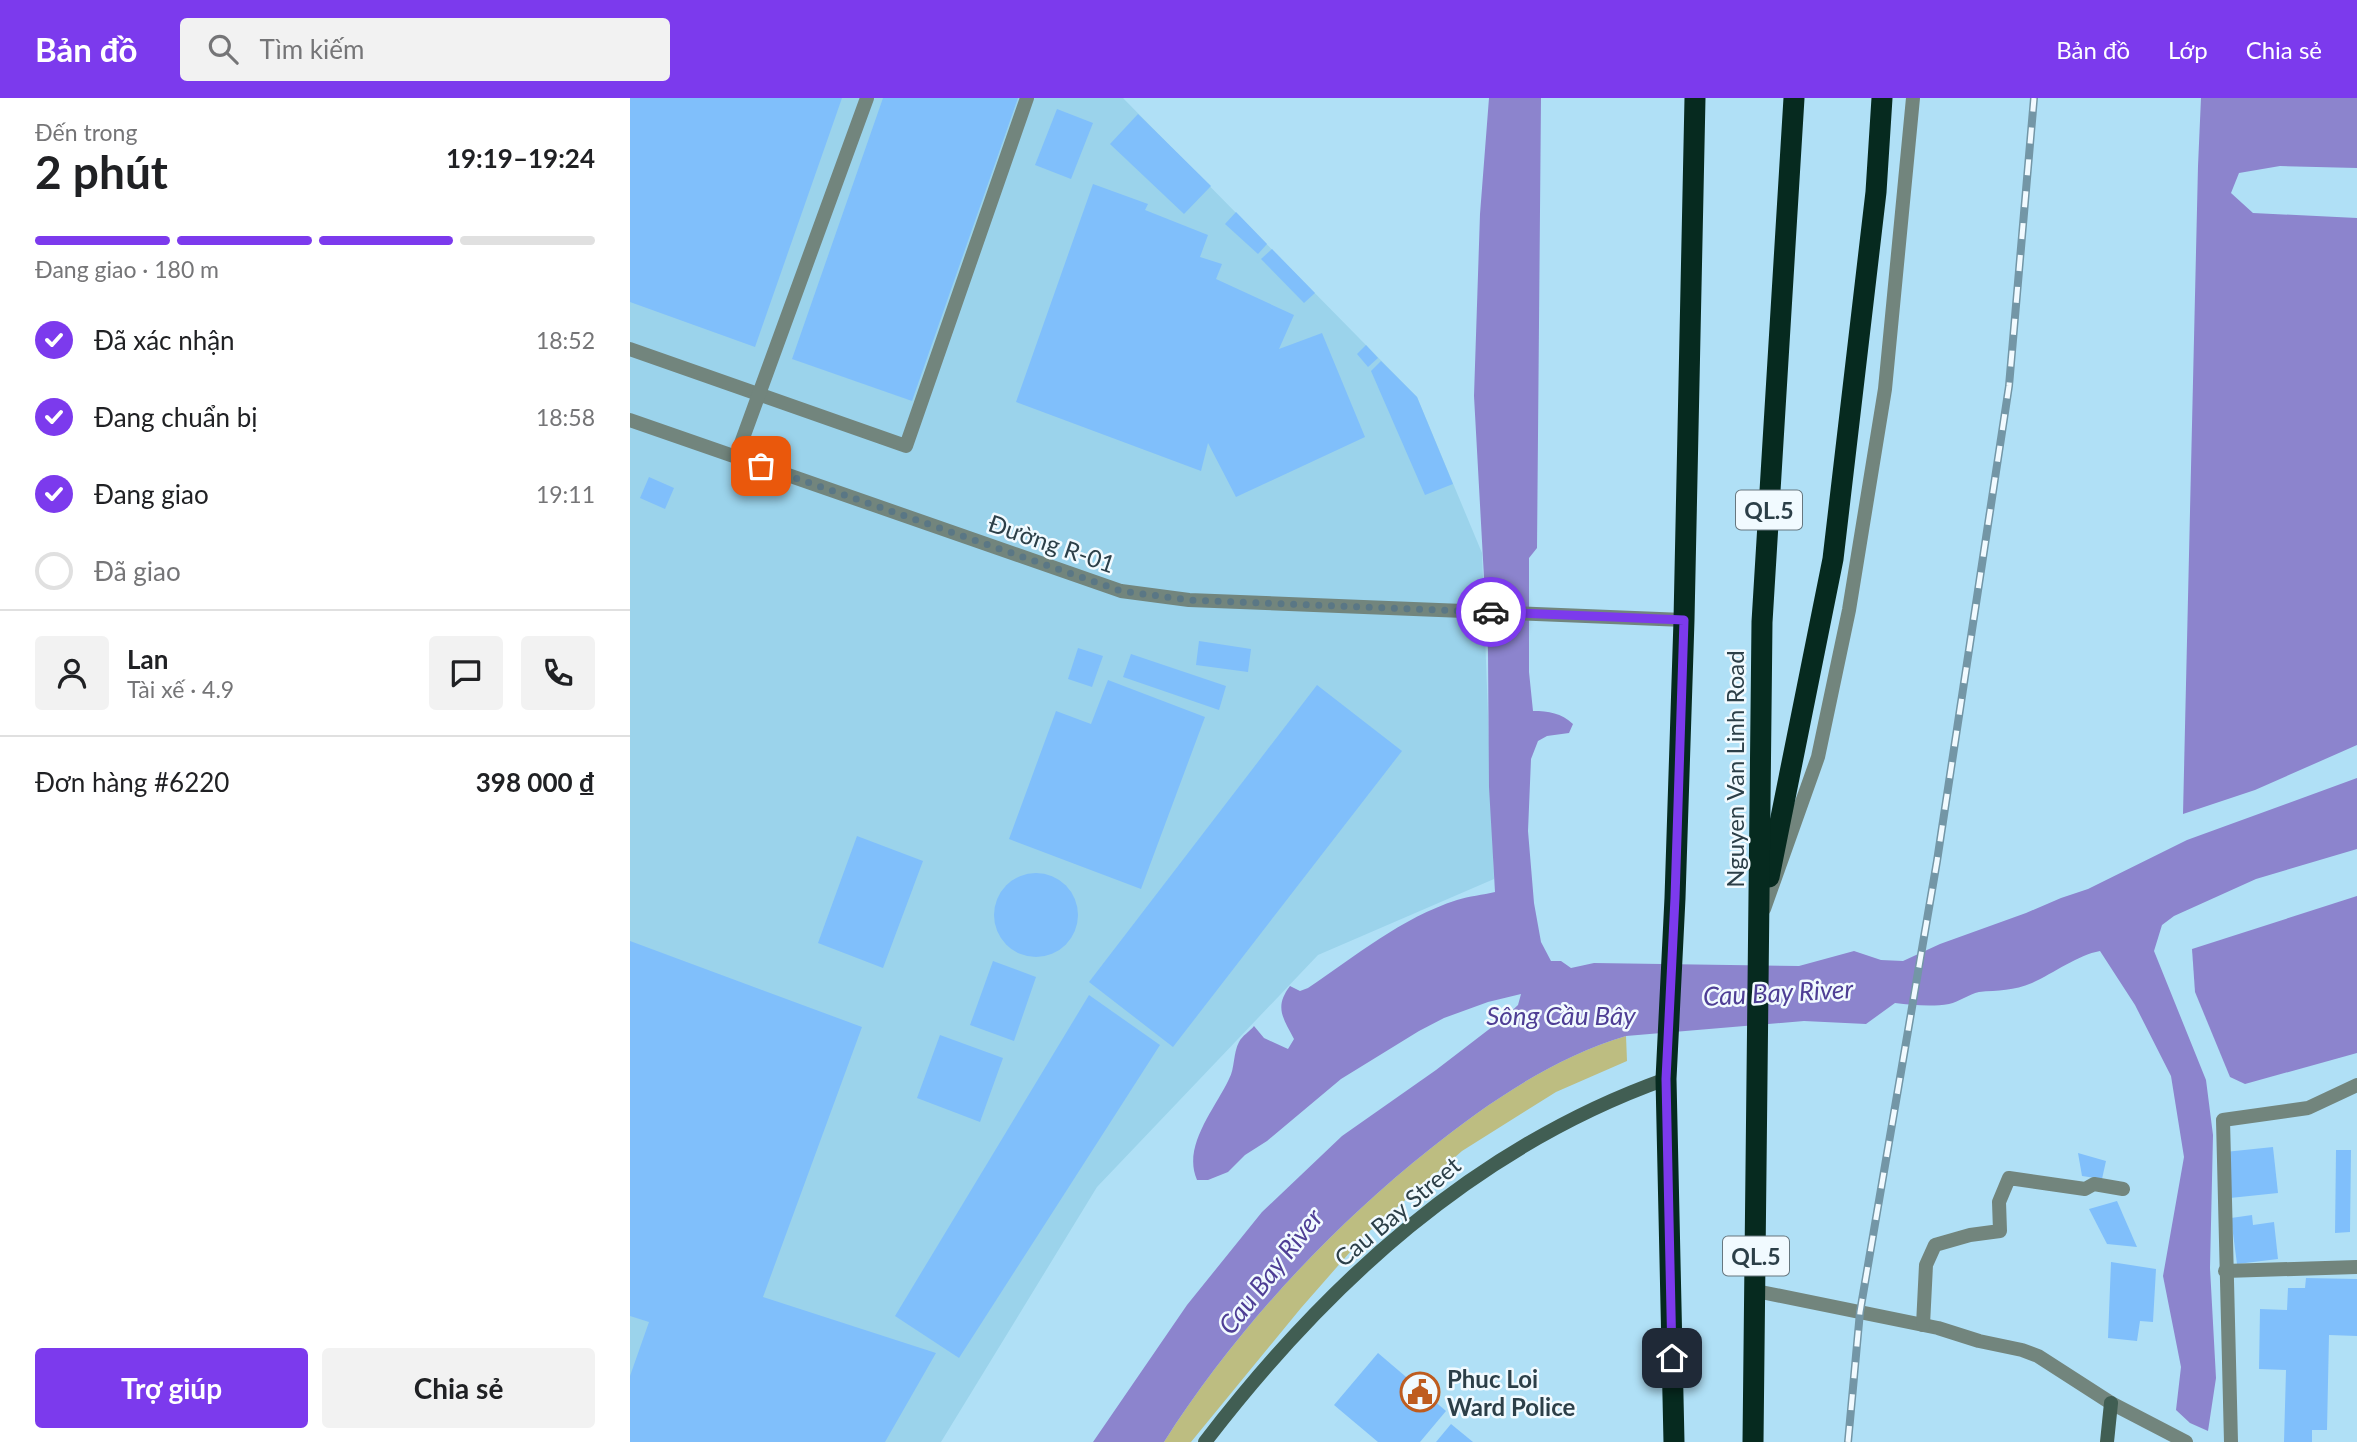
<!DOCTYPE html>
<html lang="vi">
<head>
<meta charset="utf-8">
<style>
	:root { --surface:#fff; --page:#f2f2f2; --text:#202124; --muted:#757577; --line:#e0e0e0; --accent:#7c3aed }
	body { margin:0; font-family:Lato,sans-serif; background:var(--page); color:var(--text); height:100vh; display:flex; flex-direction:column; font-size:26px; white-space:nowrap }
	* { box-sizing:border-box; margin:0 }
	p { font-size:23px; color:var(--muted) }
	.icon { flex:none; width:38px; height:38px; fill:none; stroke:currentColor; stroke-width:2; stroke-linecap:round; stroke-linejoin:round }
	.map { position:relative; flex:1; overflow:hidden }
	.sheet { display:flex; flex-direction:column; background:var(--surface); width:630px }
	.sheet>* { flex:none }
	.pin { position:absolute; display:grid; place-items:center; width:60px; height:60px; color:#fff; margin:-30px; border-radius:14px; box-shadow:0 4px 10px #0006 }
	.courier { position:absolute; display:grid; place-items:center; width:70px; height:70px; margin:-35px; border:5px solid #7c3aed; border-radius:50%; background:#fff; color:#222; box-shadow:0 2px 9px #0007 }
	.head em { font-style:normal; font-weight:700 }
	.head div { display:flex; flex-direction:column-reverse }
	.head { display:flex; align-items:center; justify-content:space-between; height:119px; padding:0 35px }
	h1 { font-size:46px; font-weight:700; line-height:52px }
	.bar { display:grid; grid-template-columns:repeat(4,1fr); gap:10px 7px; align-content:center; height:84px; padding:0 35px }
	.bar i { height:9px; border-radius:5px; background:var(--line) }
	.bar .selected { background:var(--accent) }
	.bar p { grid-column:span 4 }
	.line { display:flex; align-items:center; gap:18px; padding:0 35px; border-top:2px solid var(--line) }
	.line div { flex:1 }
	.round { display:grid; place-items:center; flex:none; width:74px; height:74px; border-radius:7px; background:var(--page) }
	ol { padding:0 35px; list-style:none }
	li { display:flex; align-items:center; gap:21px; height:77px }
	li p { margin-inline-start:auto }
	li .icon { padding:7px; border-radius:50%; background:var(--accent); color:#fff; stroke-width:4 }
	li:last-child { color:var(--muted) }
	li i { width:38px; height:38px; border:4px solid var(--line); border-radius:50% }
	.cta { display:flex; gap:14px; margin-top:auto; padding:14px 35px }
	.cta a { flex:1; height:80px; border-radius:7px; background:var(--accent); color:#fff; font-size:28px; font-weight:700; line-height:80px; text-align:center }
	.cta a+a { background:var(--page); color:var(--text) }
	header { display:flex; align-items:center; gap:42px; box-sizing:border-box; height:98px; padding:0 35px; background:var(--accent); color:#fff }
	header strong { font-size:33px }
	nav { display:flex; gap:38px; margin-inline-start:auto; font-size:24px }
	.search { width:490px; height:63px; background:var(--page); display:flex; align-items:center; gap:18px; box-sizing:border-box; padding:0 24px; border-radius:7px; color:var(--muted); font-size:26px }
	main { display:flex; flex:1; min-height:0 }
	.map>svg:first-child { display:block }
</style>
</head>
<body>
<header>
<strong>Bản đồ</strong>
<div class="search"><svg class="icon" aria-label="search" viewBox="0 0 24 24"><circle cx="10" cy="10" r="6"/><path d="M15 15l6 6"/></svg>Tìm kiếm</div>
<nav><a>Bản đồ</a><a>Lớp</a><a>Chia sẻ</a></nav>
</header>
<main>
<section class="sheet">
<div class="head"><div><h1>2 phút</h1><p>Đến trong</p></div><em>19:19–19:24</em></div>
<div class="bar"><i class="selected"></i><i class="selected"></i><i class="selected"></i><i></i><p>Đang giao · 180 m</p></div>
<ol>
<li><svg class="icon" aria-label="check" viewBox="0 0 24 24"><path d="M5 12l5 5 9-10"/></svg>Đã xác nhận<p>18:52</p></li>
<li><svg class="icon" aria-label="check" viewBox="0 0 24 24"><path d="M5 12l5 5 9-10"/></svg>Đang chuẩn bị<p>18:58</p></li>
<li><svg class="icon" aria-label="check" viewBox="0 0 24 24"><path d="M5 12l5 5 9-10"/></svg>Đang giao<p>19:11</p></li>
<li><i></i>Đã giao</li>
</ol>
<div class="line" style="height:126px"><a class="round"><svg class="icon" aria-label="person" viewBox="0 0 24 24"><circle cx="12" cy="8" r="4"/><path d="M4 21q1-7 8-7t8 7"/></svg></a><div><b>Lan</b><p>Tài xế · 4.9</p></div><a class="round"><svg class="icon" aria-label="chat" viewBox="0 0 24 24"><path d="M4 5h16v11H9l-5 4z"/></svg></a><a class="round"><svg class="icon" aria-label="phone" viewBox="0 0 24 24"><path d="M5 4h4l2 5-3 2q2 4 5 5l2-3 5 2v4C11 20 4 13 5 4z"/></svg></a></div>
<div class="line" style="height:91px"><div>Đơn hàng #6220</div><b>398 000 ₫</b></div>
<div class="cta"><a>Trợ giúp</a><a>Chia sẻ</a></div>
</section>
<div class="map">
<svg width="1727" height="1344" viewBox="0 0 1727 1344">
	<rect width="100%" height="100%" fill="#b0e0f6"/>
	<polygon fill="#9bd3eb" points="0,0 493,0 787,299 852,455 864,781 688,857 467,1089 311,1344 0,1344"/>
	<path fill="#bdbd81" d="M996 938 997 963 926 994 832 1053 735 1137 671 1210 561 1344H534C604 1234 698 1132 800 1051 859 1004 923 960 996 938Z"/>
	<g fill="#8c84cd">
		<path d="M859 0H911L907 450 899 460V574L903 613C919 613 931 615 943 626L939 635 917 638 908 643 901 661 898 733 904 805 911 844 921 863H931L941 870 964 865 1169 868 1224 853 1251 862 1273 863 1310 846 1396 815 1431 800 1458 791 1557 742 1727 680V751L1626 781 1544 818 1532 827 1524 853 1576 982 1583 1037 1580 1170 1586 1280 1578 1333 1560 1325 1546 1312 1551 1269 1533 1178 1554 1059 1541 978 1505 907 1470 853C1448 857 1424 875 1402 885 1384 893 1368 892 1349 894 1339 896 1329 904 1319 906 1302 909 1282 907 1265 905L1236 926 1174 923 996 938C923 960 859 1004 800 1051 698 1132 604 1234 534 1344H463L557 1207 632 1114 712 1038 806 972 875 919 888 907 891 896 858 904 814 920 789 933 711 981 637 1043 615 1057 598 1074 578 1082H567C552 1048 585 1011 599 981 605 970 603 955 609 944 612 938 620 933 624 928L634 940 658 951 664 941C653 920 644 909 660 888L670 893 678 890C726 858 771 820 827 802 839 798 853 797 865 794L859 689 858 552 844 298 850 116Z"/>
		<polygon points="1571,0 1727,0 1727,70 1650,68 1609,75 1601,95 1623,115 1727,120 1727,647 1625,692 1553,716 1568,68"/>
		<polygon points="1727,798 1727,955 1615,986 1600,979 1565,894 1562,851"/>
	</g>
	<g fill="#80bffb">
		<polygon points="0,0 212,0 125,249 0,204"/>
		<polygon points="253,0 388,0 282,303 162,261"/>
		<polygon points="427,11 463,25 441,81 405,67"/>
		<polygon points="508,16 581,88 554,116 480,46"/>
		<polygon points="463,86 518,106 515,112 578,137 570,159 592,166 586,181 664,217 649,251 692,235 735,339 606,399 578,345 571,373 386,304"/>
		<polygon points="606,114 637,146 628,156 595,126"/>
		<polygon points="642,151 685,195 674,205 631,161"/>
		<polygon points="736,247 748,260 738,269 727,256"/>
		<polygon points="751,263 787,299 823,386 795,397 741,273"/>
		<polygon points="19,379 44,390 35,411 10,400"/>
		<polygon points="569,543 621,551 618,574 566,567"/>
		<polygon points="448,550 473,558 462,589 438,581"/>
		<polygon points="501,556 596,588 589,612 493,579"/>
		<polygon points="478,582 575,619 511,791 379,741 426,613 461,626"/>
		<polygon points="687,587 772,653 543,949 459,884"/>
		<polygon points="227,738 293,763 253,870 188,845"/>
		<circle cx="406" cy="817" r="42"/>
		<polygon points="0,843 232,929 133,1199 306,1255 255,1344 0,1344 0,1278 19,1224 0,1218"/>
		<polygon points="363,863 406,879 384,943 340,927"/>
		<polygon points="459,897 530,947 329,1260 265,1218"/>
		<polygon points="310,937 373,960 350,1024 287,1000"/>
		<polygon points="1643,1049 1648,1095 1600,1100 1595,1054"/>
		<polygon points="1706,1052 1721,1052 1720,1134 1705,1135"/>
		<polygon points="1448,1055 1476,1063 1472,1081 1452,1078"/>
		<polygon points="1487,1103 1507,1149 1477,1146 1459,1111"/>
		<polygon points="1622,1117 1623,1127 1644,1124 1648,1161 1607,1166 1601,1120"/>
		<polygon points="1481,1164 1526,1171 1523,1224 1510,1223 1507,1243 1478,1240"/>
		<polygon points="1676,1180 1727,1181 1727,1238 1699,1237 1697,1332 1682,1332 1682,1344 1654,1344 1656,1272 1629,1271 1630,1211 1657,1212 1658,1190 1675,1190"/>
		<polygon points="748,1255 816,1313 790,1344 748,1344 704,1307"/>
		<polygon points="821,1326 843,1344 806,1344"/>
	</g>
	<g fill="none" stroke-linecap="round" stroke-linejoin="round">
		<g stroke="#72857d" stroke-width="14">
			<polyline points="0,251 276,348 397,0"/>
			<polyline points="0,322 491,493 559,502 1054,522"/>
			<polyline points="106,359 237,0"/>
			<polyline points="1134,811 1188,659 1219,512 1255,291 1283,0"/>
			<polyline points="1595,1173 1727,1169"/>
		</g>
		<g stroke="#72857d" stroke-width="14">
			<polyline points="1126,1193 1308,1230 1349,1243 1392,1252 1408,1258 1481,1305 1556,1344"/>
			<polyline points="1293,1227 1296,1167 1305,1147 1340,1137 1370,1133 1369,1104 1379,1080 1455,1091 1464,1086 1493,1091"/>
			<polyline points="1601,1344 1593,1022 1678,1010 1727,987"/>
		</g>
		<g stroke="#415e53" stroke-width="14">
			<path d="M575 1344C697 1185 845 1049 1036 981"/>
			<polyline points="1477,1344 1481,1305"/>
		</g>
		<g stroke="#062a1f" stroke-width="21">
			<polyline points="1139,779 1203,461 1246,94 1252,0"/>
			<polyline points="1044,1344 1036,981 1045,800 1054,522 1065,0"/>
			<polyline points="1123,1344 1132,524 1164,0"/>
		</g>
		<defs>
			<polyline id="rail" points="1218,1344 1230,1214 1307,763 1379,288 1404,0"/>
		</defs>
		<use href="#rail" stroke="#7396a6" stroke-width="8"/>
		<use href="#rail" stroke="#f1faff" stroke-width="5" stroke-dasharray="16" stroke-linecap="butt"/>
	</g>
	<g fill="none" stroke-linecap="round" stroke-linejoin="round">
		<polyline stroke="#5a7785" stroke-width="7" stroke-dasharray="0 12.6" points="131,368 491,493 559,502 861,514"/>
		<polyline stroke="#7c3aed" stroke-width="9" points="861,514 1054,522 1045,800 1036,981 1042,1260"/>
	</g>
	<defs>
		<symbol id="civic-ring" viewBox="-11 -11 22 22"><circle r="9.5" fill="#f1faff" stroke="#be5c1f" stroke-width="1.5"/><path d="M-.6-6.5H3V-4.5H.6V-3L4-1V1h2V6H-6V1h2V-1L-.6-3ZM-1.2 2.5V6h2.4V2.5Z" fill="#be5c1f"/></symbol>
	</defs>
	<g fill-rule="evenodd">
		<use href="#civic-ring" x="768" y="1272" width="44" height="44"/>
	</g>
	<g text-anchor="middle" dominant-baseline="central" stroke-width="5" stroke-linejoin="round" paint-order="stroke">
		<g fill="#f1faff" stroke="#67777f" stroke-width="2">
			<rect x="1106" y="392.5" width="66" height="39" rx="5"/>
			<rect x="1093" y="1138.5" width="66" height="39" rx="5"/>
		</g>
		<g font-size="23" font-weight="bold" fill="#2c3f48">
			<text x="1139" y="412">QL.5</text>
			<text x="1126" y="1158">QL.5</text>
		</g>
		<g font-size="24" fill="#2c3f48" stroke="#f1faff">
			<text transform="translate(422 445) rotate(19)">Đường R-01</text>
			<text transform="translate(1104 671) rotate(-90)">Nguyen Van Linh Road</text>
			<text transform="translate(767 1113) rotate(-40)">Cau Bay Street</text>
		</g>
		<g font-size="24" font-weight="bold" fill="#2c3f48" stroke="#f1faff" text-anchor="start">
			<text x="817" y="1280">Phuc Loi<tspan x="817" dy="28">Ward Police</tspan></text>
		</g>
		<g font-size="26" font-style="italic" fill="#4e3e95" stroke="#f1faff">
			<text transform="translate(1148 894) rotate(-3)">Cau Bay River</text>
			<text x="931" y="917">Sông Cầu Bây</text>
			<text transform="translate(640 1173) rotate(-52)">Cau Bay River</text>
		</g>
	</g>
</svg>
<div class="pin" style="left:131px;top:368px;background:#ea580c"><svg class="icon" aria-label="bag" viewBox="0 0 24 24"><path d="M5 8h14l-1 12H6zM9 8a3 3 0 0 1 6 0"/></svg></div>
<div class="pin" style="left:1042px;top:1260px;background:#1f2937"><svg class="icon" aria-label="home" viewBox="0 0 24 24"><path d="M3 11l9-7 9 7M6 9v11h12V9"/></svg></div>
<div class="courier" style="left:861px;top:514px"><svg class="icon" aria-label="car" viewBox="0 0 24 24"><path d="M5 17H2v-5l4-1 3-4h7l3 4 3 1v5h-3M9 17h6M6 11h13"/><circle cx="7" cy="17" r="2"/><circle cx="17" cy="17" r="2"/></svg></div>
</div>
</main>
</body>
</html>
